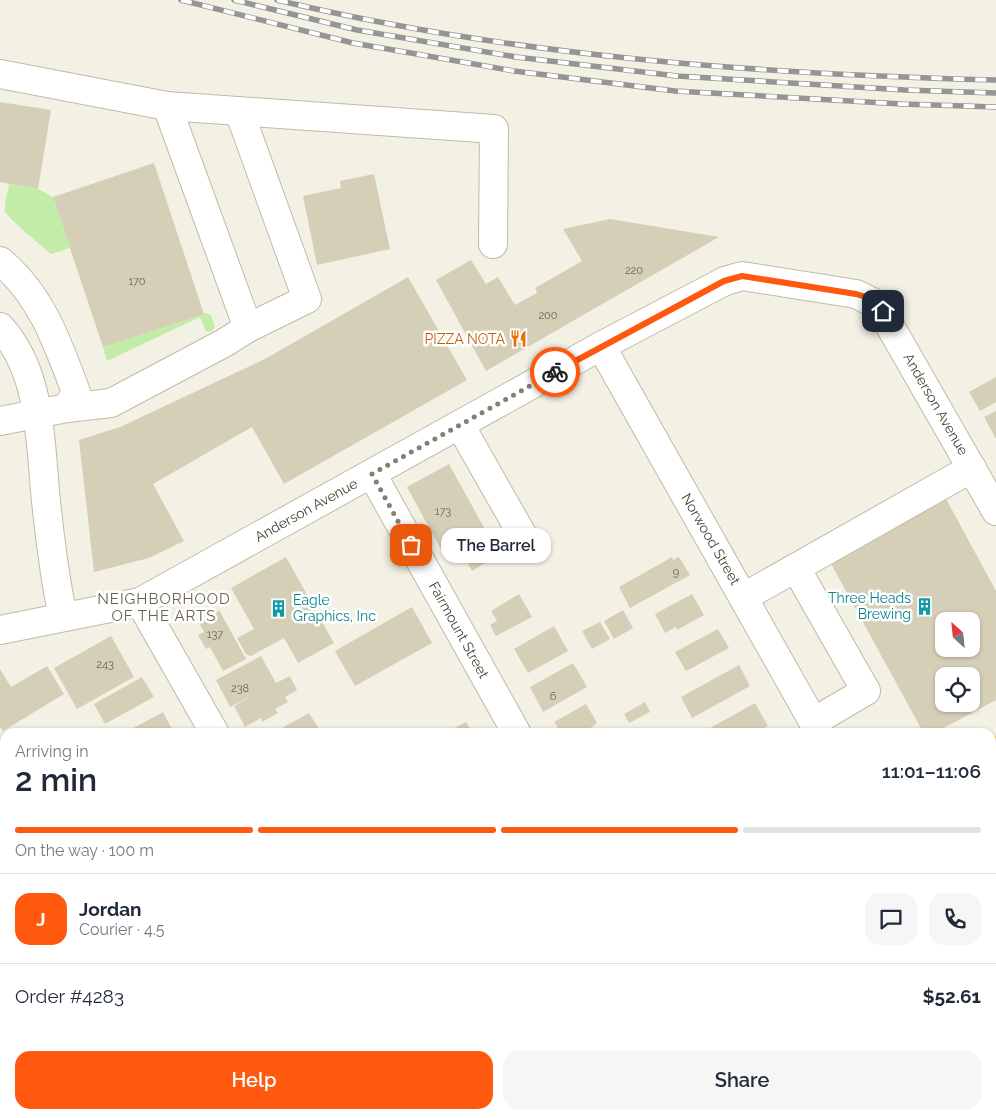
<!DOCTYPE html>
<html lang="en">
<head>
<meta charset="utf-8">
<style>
	:root { --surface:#fff; --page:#f6f6f7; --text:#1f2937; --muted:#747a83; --line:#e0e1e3; --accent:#ff580f }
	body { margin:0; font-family:Raleway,sans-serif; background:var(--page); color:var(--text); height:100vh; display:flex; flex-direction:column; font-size:19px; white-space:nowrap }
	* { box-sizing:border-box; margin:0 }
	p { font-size:16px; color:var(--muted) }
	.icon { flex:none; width:28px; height:28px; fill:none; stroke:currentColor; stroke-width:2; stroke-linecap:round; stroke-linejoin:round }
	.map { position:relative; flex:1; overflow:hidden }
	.drawer { position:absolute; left:0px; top:728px; width:996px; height:391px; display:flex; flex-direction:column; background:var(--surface); border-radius:15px 15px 0 0; box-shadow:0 1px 4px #0004 }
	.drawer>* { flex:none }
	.needle { width:32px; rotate:333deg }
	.fabs { position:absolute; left:935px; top:612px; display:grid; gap:10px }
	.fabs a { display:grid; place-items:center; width:45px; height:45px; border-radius:10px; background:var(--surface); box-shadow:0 1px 4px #0004; font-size:25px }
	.pin { position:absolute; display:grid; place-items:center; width:42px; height:42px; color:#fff; margin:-21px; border-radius:10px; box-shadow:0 2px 8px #0006 }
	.courier { position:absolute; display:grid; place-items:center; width:50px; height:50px; margin:-25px; border:4px solid #ff580f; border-radius:50%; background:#fff; color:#222; box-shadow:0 1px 6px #0007 }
	.bubble { position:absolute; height:35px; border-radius:15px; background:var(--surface); box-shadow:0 1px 4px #0004; font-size:16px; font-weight:600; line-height:35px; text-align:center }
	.headline em { font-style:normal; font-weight:600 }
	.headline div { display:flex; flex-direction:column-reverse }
	.headline { display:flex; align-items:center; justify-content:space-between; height:85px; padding:0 15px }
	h1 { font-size:32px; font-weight:600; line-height:38px }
	.bar { display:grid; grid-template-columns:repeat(4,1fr); gap:8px 5px; align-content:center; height:60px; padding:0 15px }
	.bar i { height:6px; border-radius:4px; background:var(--line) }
	.bar .active { background:var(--accent) }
	.bar p { grid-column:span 4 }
	.line { display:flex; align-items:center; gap:12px; padding:0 15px; border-top:1px solid var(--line) }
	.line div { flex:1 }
	.round { display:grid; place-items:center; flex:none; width:52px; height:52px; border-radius:15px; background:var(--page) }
	.primary-button { display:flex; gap:10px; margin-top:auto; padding:10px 15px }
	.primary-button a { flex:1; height:58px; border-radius:15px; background:var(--accent); color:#fff; font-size:20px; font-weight:600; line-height:58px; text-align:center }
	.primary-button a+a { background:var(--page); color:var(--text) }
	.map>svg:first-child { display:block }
</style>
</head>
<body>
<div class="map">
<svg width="996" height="1118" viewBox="0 0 996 1118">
	<rect width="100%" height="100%" fill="#f3f1e4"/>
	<g fill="#c3eca9">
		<path d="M9 184 38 189 53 197 70 248 51 254C44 247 6 217 5 211 4 203 8 192 9 184Z"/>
		<polygon points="205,313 211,315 215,327 211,332 206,331 200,317 107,361 103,347"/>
	</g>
	<g fill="#d6cfb8" fill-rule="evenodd">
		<polygon points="0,102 51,110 38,189 0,182"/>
		<polygon points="154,163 204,314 103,347 53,197"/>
		<polygon points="374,174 390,249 317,265 303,196 341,188 340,181"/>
		<polygon points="610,219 719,237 486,371 436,280 471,260 486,284 498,277 515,305 537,293 535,288 582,261 563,229"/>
		<polygon points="408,277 467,380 284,484 252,427 153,484 184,541 149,558 94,572 79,440 120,427 265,359"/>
		<polygon points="996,377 996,402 980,411 969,392"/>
		<polygon points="996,411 996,439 984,417"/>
		<polygon points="449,464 499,555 472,571 457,543 442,551 407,487"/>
		<path d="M945 497 996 591V700L936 732H923L829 560ZM944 621H971V649H944ZM944 676H971V704H944Z"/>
		<polygon points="286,557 334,643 298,663 284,638 251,656 246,654 237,638 254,629 231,588"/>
		<polygon points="672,557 673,560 679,557 690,575 630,608 619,587"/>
		<polygon points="519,594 532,617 496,636 490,625 497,621 491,611"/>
		<polygon points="692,594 704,615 677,630 676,627 665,633 655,614"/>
		<polygon points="412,607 432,643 355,686 335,651"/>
		<polygon points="219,610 246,659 223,671 210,647 206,649 198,635 204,632 199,622"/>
		<polygon points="623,610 633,628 614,639 604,621"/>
		<polygon points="600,622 610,639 592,649 582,631"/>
		<polygon points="554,626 568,651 528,673 514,649"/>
		<polygon points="718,629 729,648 686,671 675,652"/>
		<polygon points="111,636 134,677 77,709 54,668"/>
		<polygon points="261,656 276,683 290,676 297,690 285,697 288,702 275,709 278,713 262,722 261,718 245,727 234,706 254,694 230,707 216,680"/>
		<polygon points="573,663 587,687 543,712 530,687"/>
		<polygon points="739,665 750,686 692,718 681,697"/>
		<polygon points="47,666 64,694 3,731 0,727 0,669 11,687"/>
		<polygon points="142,677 154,697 105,724 94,704"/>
		<polygon points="645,702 650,712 629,723 624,714"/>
		<polygon points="755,703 768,726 757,732 703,732"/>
		<polygon points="586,704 597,723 585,732 561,732 554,722"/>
		<polygon points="163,712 172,729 170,732 126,732"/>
		<polygon points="309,713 319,729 312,732 275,732"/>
		<polygon points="466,722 472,732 447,732"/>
		<polygon points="5,754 5,783 0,786 0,757"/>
		<polygon points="5,804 5,834 0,836 0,807"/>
		<polygon points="0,959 5,968 5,974 2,976 4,981 0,983"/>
		<polygon points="5,996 5,1025 0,1028 0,999"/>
		<polygon points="5,1045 5,1075 3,1071 0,1072 0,1048"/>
		<polygon points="166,1114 199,1114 202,1118 169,1118"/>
		<rect x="846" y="1114" width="106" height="4"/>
	</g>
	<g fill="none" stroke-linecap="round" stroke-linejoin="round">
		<defs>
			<g id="minor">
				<polyline points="0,74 167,106 248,328 224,343 111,403 67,408"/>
				<polyline points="167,106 494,129 493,244"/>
				<polyline points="239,111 307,299 248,328"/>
				<path d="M0 261C41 294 58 344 76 392L67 408 0 421"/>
				<path d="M0 327C42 372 40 443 46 501 50 540 55 579 63 617"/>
				<polyline points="601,346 819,732"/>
				<polyline points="460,425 523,536"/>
				<polyline points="372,474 516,732"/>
				<polyline points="796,568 866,691 813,722"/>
				<polyline points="744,597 972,468"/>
				<polyline points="140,602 214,732"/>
				<polyline points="0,630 140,602 601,346 725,281 742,276 856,294 878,305 996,511"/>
				<polyline points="0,893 5,902"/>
				<polyline points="991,945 996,944"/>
				<polyline points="991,1091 996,1091"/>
				<polyline points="124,1114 126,1118"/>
				<polyline points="412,1114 413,1118"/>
				<polyline points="987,1114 988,1118"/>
				<polyline points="477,1118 487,1114"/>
				<polyline points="717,1118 735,1114"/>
			</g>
			<g id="major">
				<polyline points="991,753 996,751"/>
				<polyline points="339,1118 346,1114"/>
			</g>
		</defs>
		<use href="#minor" stroke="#c0bba6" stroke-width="30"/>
		<use href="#major" stroke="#edd858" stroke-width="30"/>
		<use href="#minor" stroke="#fff" stroke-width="28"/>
		<use href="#major" stroke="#fff191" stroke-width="28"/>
		<defs>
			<g id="rail">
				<polyline points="181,0 353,43 514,71 675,91 902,104 996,107"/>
				<polyline points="234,0 357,30 516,57 677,76 905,90 996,93"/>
				<path d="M277 0C512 56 755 74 996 80"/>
			</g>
		</defs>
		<use href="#rail" stroke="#959595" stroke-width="5.5"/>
		<use href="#rail" stroke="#fff" stroke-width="4" stroke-dasharray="11" stroke-linecap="butt"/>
	</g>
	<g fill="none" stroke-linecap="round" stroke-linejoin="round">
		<polyline stroke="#837f71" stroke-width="5" stroke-dasharray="0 9" points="411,545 372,474 555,372"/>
		<polyline stroke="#ff580f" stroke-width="6" points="555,372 724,281 742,276 856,294 866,297 883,311"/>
	</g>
	<defs>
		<symbol id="restaurant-bare" viewBox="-9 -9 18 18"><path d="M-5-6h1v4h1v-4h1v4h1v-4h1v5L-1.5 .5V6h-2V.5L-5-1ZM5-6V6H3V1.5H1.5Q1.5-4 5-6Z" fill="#e8710a" stroke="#fff" stroke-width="2.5" paint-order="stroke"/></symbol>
		<symbol id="building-bare" viewBox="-9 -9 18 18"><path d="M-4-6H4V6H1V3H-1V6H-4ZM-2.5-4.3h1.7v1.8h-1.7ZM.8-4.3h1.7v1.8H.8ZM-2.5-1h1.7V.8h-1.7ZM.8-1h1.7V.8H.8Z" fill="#0f9aa8" stroke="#fff" stroke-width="2.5" paint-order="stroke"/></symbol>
	</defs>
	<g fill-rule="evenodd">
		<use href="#restaurant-bare" x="506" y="326" width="25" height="25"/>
		<use href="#building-bare" x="912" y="594" width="25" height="25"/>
		<use href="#building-bare" x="266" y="596" width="25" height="25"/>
	</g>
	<g text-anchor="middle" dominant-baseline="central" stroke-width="5" stroke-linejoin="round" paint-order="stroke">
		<g font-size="11" fill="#6a6554">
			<text x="634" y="270">220</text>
			<text x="137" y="281">170</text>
			<text x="548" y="315">200</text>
			<text x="443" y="511">173</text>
			<text x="676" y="572">9</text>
			<text x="215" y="634">137</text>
			<text x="105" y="664">243</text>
			<text x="240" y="688">238</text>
			<text x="553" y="696">6</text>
		</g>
		<g font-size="14" fill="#c56008" stroke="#fff" text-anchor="end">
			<text x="505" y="339">PIZZA NOTA</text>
		</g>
		<g font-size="14" fill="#464233" stroke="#fff">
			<text transform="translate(936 404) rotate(60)">Anderson Avenue</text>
			<text transform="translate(306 510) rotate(-29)">Anderson Avenue</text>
			<text transform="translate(711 539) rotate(60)">Norwood Street</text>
			<text transform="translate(459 630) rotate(61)">Fairmount Street</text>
		</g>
		<g font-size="14" fill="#0d838f" stroke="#fff" text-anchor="end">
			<text x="911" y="598">Three Heads<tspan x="911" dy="16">Brewing</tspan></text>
			<text x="293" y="600" text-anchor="start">Eagle<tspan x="293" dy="16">Graphics, Inc</tspan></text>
		</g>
		<g font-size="15" letter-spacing="1" fill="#6a624a" stroke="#fff">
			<text x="164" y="599">NEIGHBORHOOD<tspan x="164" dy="17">OF THE ARTS</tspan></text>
		</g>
	</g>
</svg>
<div class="fabs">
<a><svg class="needle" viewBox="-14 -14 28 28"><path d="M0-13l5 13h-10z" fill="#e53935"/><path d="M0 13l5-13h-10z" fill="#747a83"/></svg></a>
<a><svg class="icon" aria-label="locate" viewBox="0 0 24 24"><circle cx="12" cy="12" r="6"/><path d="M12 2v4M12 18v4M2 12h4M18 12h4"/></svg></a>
</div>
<div class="pin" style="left:411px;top:545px;background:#ea580c"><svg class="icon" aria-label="bag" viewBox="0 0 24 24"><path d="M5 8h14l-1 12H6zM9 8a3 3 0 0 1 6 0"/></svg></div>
<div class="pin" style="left:883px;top:311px;background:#1f2937"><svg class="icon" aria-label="home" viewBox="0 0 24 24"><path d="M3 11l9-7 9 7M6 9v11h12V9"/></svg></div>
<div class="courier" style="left:555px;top:372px"><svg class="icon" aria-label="bike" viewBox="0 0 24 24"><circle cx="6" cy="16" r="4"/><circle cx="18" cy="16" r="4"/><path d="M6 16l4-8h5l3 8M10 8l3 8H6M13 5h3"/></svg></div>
<div class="bubble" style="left:441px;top:528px;width:110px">The Barrel</div>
<section class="drawer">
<div class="headline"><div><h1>2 min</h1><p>Arriving in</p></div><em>11:01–11:06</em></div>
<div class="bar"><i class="active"></i><i class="active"></i><i class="active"></i><i></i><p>On the way · 100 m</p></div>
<div class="line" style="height:90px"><b class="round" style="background:var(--accent);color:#fff">J</b><div><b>Jordan</b><p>Courier · 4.5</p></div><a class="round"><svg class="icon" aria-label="chat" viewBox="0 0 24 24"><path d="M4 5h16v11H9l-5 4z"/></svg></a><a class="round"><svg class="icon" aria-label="phone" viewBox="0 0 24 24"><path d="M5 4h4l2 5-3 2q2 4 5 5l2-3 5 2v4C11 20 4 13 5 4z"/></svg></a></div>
<div class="line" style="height:65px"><div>Order #4283</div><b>$52.61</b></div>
<div class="primary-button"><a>Help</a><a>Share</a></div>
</section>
</div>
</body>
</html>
